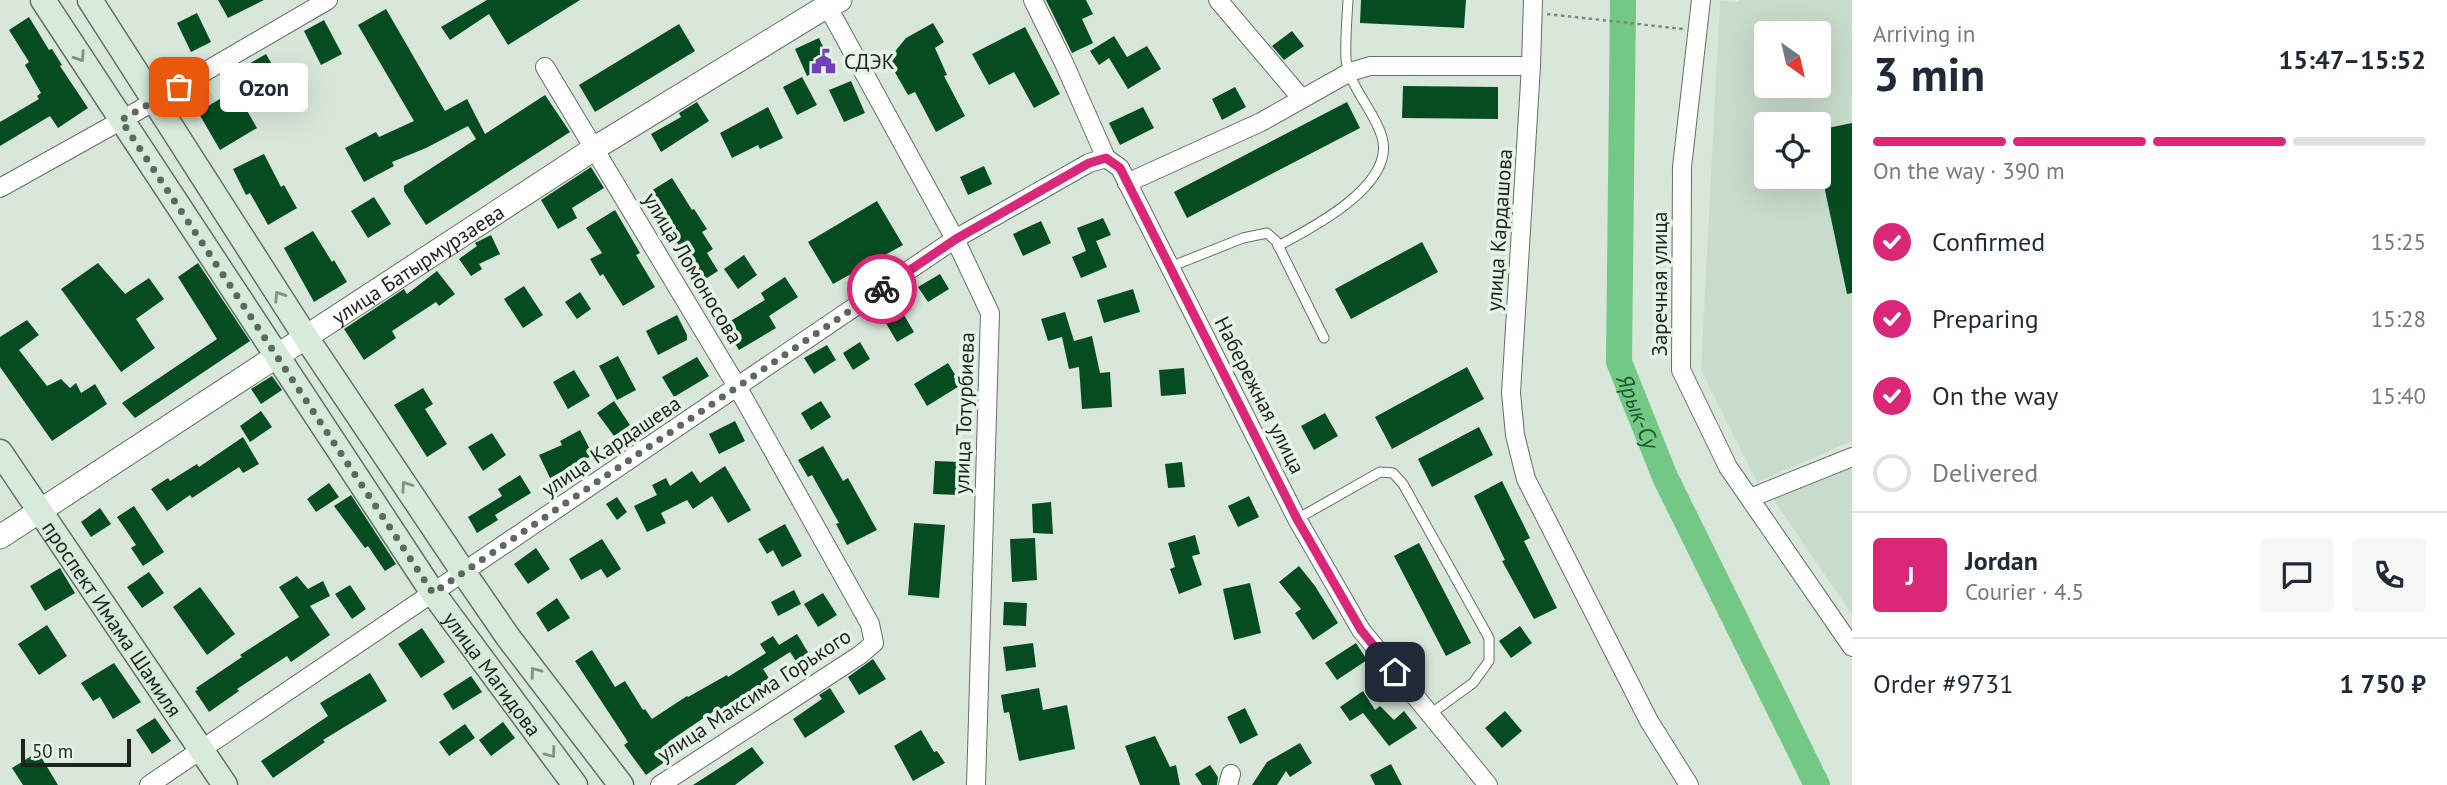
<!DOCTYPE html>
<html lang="en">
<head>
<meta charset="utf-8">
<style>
	:root { --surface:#fff; --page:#f6f6f7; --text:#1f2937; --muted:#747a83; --line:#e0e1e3; --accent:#db2777 }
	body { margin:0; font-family:"PT Sans",sans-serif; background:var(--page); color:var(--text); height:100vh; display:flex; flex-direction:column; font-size:26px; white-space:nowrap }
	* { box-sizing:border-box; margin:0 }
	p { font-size:23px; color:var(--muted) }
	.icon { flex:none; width:38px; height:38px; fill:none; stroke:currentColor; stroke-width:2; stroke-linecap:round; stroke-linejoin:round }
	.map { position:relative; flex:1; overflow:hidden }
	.side { display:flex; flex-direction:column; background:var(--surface); width:595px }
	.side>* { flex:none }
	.needle { width:46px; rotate:146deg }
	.controls { position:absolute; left:1754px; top:21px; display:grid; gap:14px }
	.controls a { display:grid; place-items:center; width:77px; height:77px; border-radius:7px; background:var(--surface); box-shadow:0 7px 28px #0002; font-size:35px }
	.scale { position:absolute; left:21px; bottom:18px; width:110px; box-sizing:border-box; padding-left:7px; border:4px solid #1d221e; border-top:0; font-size:19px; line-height:24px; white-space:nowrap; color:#1d221e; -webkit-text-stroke:5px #e6f4e8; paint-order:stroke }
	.pin { position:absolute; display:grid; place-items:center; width:60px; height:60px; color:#fff; margin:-30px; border-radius:14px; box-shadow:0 4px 10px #0006 }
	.courier { position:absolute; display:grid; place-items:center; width:70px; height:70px; margin:-35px; border:5px solid #db2777; border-radius:50%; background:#fff; color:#222; box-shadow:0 2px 9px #0007 }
	.bubble { position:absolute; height:49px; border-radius:7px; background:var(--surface); box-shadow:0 7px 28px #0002; font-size:23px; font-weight:700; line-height:49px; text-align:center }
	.head em { font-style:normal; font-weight:700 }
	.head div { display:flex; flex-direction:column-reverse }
	.head { display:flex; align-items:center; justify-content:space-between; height:119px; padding:0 21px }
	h1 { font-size:46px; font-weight:700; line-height:52px }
	.bar { display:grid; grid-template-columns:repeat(4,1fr); gap:10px 7px; align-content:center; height:84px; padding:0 21px }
	.bar i { height:9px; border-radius:5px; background:var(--line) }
	.bar .current { background:var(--accent) }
	.bar p { grid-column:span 4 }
	.line { display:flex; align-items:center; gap:18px; padding:0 21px; border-top:2px solid var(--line) }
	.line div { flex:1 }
	.round { display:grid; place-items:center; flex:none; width:74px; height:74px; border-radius:7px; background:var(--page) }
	ol { padding:0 21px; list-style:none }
	li { display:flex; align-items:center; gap:21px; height:77px }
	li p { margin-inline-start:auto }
	li .icon { padding:7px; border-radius:50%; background:var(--accent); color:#fff; stroke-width:4 }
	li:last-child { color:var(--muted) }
	li i { width:38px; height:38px; border:4px solid var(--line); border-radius:50% }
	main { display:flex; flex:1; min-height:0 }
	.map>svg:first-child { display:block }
</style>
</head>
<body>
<main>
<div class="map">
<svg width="1852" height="785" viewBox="0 0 1852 785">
	<rect width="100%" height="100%" fill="#d9e7db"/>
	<g fill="#c8dccb" fill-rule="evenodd">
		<path d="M1739 0H1852V441L1757 482 1701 370 1720 1 1739 2ZM1766 33H1818V86H1766ZM1766 124H1818V177H1766Z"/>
		<polygon points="206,85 216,101 192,115 182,99"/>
		<polygon points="1852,461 1852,615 1770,494"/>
	</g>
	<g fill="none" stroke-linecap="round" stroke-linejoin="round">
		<path stroke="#74c886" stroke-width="26" id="s1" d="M1623 0 1619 362 1665 477 1817 785"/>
	</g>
	<g fill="#054d20">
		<polygon points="218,0 264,0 228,18"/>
		<polygon points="487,0 580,0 508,45 489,14 450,40 441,27"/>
		<polygon points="1046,0 1086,0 1093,14 1082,19 1093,43 1072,53"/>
		<polygon points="1361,0 1466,0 1464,28 1360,23"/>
		<polygon points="386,9 445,111 467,99 485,134 545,95 570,132 426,225 404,191 404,186 476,139 468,126 426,148 392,162 394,166 364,182 345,148 376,132 379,137 414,121 358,25"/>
		<polygon points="197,13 211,42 191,52 177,23"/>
		<polygon points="29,17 49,50 52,49 62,65 60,66 88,108 58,128 50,116 0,146 0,122 39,99 37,96 41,93 25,65 29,62 9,30"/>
		<polygon points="324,20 342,54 321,65 304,31"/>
		<polygon points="933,23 944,42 935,48 947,75 944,76 965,116 936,132 915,92 908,95 888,60 906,38"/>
		<polygon points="679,24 695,51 595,112 579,85"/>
		<polygon points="1025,27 1060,94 1034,108 1014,72 989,85 972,54"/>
		<polygon points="1292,31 1304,46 1284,60 1272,46"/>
		<polygon points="1114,36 1127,57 1147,46 1161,69 1128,89 1109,58 1099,65 1090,51"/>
		<polygon points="819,38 831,64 807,76 795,49"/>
		<polygon points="266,54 281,80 262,91 247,65"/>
		<polygon points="802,77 817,105 797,115 783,87"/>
		<polygon points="851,81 865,113 844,122 829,90"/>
		<polygon points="1403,86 1498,87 1498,119 1402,118"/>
		<polygon points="1235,87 1246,107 1222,120 1212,99"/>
		<polygon points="235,90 257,128 220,150 198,112"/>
		<polygon points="697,102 709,121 661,152 651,134 681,117 679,113"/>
		<polygon points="1347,102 1360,128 1187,218 1174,192"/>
		<polygon points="768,107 783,138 760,149 758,145 732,158 720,133"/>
		<polygon points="1143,107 1154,128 1120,145 1109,123"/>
		<polygon points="1852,123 1852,293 1847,294 1818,157 1818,130"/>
		<polygon points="264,154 281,187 284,185 297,208 268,225 250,193 246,195 233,169"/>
		<polygon points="984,166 992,184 968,195 960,177"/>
		<polygon points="591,167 604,188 572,208 577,218 558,229 541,200"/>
		<polygon points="672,178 692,210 694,209 707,229 702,232 713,249 707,253 718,271 699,283 691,271 694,269 646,194"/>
		<polygon points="374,197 391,224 368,238 351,211"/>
		<polygon points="877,201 903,245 833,284 808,242"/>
		<polygon points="615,210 640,253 636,255 655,287 623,306 603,274 600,276 590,259 602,253 586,228"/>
		<polygon points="1103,218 1111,235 1096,241 1107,267 1081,278 1072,257 1086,251 1077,228"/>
		<polygon points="1041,221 1051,243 1023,256 1013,234"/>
		<polygon points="313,231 332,262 334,260 347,282 314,302 284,248"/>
		<polygon points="491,235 500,254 479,264 482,269 471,276 459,259 477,246 475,243"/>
		<polygon points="1422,242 1438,272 1351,319 1335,289"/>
		<polygon points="744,255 757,275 738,289 724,269"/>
		<polygon points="98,263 125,294 149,278 164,299 136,319 155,348 121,372 61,289"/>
		<polygon points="198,263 250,341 135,418 122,403 217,339 178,277"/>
		<polygon points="437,271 455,294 439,306 436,302 392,331 396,338 364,360 344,329 404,289 407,294"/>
		<polygon points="940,274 949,289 928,302 918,287"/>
		<polygon points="785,277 798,297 769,316 776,328 739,350 731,337 736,335 729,322 765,300 761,293"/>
		<polygon points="524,286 543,315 523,328 504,299"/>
		<polygon points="1133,289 1140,312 1104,323 1097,300"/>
		<polygon points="580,292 591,309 577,319 565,302"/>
		<polygon points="901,310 914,332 897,342 884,320"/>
		<polygon points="1065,312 1074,341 1092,336 1100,373 1110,372 1112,407 1082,409 1079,367 1069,369 1062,337 1048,341 1041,319"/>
		<polygon points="677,315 687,335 687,340 658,355 646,331"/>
		<polygon points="27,320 39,335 19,350 47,386 61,379 70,388 76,383 81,393 95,384 107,404 52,441 0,367 0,337"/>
		<polygon points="860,342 870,359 853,370 843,353"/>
		<polygon points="827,345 836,360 814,374 804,358"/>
		<polygon points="618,356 636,390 617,400 599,366"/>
		<polygon points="697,357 709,376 674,397 662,377"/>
		<polygon points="948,363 961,385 927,406 914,384"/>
		<polygon points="1467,367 1484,399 1392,449 1375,417"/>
		<polygon points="1184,368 1186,394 1161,396 1159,370"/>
		<polygon points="574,370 590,396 568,409 553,382"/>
		<polygon points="272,376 282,390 261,404 251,389"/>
		<polygon points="423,388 433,404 425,409 447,444 427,457 394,405"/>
		<polygon points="614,401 630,425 614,436 597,413"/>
		<polygon points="821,401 831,417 811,430 801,413"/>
		<polygon points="261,411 272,427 250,442 240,426"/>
		<polygon points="1325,413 1338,436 1314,450 1301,426"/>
		<polygon points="735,421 745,441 719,454 709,434"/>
		<polygon points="1479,427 1493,455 1432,487 1418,459"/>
		<polygon points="580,430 593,455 550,478 539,455 562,445 560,441"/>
		<polygon points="492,433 506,455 483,471 468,447"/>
		<polygon points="243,437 259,464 243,473 239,467 192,498 190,495 167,511 151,489 168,478 170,481 197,464 199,467"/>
		<polygon points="823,446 843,481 848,478 877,530 847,545 836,524 839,523 812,475 808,477 798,460"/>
		<polygon points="935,461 961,462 959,495 933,494"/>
		<polygon points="1182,462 1185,487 1168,488 1165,464"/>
		<polygon points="725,466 751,510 728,523 712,496 693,509 687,500 661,513 666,523 647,532 634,506 657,495 652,485 666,478 670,486 692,471 700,483"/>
		<polygon points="520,475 531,493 495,515 498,520 477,533 468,517 502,496 498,489"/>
		<polygon points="1502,481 1530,538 1524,541 1557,608 1534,619 1502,561 1505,560 1474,496"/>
		<polygon points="329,483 339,497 316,512 307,499"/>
		<polygon points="351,495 396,564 385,571 368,546 365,548 334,506"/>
		<polygon points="1249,496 1259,517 1238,527 1228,506"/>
		<polygon points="617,497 627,512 617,520 606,504"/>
		<polygon points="1051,502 1053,534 1033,533 1032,504"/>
		<polygon points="134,506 164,552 143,566 131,548 136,545 117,517"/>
		<polygon points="100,508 111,524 91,537 81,522"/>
		<polygon points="914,523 945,525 939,598 908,595"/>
		<polygon points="785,524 802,556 782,567 773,550 767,554 758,539"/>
		<polygon points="1195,535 1200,554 1192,556 1202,585 1179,594 1170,569 1175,567 1168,543"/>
		<polygon points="1035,538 1037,580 1012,582 1010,539"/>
		<polygon points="602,539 621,569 607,578 601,569 581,580 569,559"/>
		<polygon points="1419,543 1471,643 1446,656 1394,556"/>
		<polygon points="536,548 550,569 528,584 514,564"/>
		<polygon points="1299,566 1315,586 1338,623 1313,640 1295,613 1301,609 1279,582"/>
		<polygon points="60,568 75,593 45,611 30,586"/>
		<polygon points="149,572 164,593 142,608 127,587"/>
		<polygon points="297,576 308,589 323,581 330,596 310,606 330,635 291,662 287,656 237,689 239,691 209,712 195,691 198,690 196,688 242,657 240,655 299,617 279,587"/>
		<polygon points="1250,583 1261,633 1234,640 1223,589"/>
		<polygon points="350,585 366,609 352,619 335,594"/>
		<polygon points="200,587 235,634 207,655 173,607"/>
		<polygon points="794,590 801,604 778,616 771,602"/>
		<polygon points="823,593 837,615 818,627 804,604"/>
		<polygon points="557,598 570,618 548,632 536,613"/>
		<polygon points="1004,602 1027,603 1026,626 1003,625"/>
		<polygon points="47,625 67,656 39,675 18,644"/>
		<polygon points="1520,626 1532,643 1511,658 1499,641"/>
		<polygon points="422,628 445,662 421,678 398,644"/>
		<polygon points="797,634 812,659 799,666 790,652 763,669 772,683 720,714 717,709 668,742 676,754 646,775 624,745 628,742 575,661 592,650 615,687 625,681 643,710 645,709 652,719 687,696 688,697 727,675 728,677 766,653 760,644 773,636 779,645"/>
		<polygon points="1033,643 1036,667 1006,671 1003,647"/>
		<polygon points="1356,643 1367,660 1337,680 1325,663"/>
		<polygon points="873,659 886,679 859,695 848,677"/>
		<polygon points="114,663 141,702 113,719 100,697 93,701 81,683"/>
		<polygon points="370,673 387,701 323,740 325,742 273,778 261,761 328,716 320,703"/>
		<polygon points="471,676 482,692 453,710 443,694"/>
		<polygon points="830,688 845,712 805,738 793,719 822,699 819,695"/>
		<polygon points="1039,688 1043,710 1067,705 1075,749 1019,761 1009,712 1004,713 1001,695"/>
		<polygon points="1363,691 1375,710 1380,706 1394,720 1404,711 1417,728 1389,746 1363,713 1350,721 1340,707"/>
		<polygon points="1245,708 1258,735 1240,744 1227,717"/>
		<polygon points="1505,711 1522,731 1502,748 1485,728"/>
		<polygon points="155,718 171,741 152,754 136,730"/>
		<polygon points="503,722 515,738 491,756 479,740"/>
		<polygon points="465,724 475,738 449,756 439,742"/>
		<polygon points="921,730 934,752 937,751 945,763 913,781 894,746"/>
		<polygon points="1155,736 1170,767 1176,765 1180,785 1140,785 1125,746"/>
		<polygon points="1300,743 1312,763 1290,777 1286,771 1277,785 1252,785 1267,762"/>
		<polygon points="752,747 764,763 735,785 693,785"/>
		<polygon points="38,752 58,785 23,785 12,768"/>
		<polygon points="1391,764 1402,785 1375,785 1370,775"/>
		<polygon points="1210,765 1218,777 1217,785 1202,785 1195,774"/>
	</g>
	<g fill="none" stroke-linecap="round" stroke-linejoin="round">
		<defs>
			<g id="service">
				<path d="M1278 246C1312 228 1396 185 1382 137 1374 110 1349 87 1346 59 1345 40 1347 19 1348 0"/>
				<polyline points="1170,267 1243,238 1267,233 1276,241 1324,338"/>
				<polyline points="1297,519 1380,472 1393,473 1403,484 1489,638 1489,661 1473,683 1429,715"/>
			</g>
			<g id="minor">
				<polyline points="824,0 955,239 990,313 976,785"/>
				<polyline points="1033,0 1064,63 1106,158 1120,168 1297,519 1361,630 1488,785"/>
				<polyline points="1218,0 1302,99"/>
				<polyline points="1701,0 1682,167 1681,370 1728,467 1852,647"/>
				<polyline points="1531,66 1533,0"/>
				<polyline points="545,67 738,388 870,624 874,643 860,655 660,785"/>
				<polyline points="1127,183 1261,122 1350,72 1370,66 1531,66 1511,393 1515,435 1526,479 1649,721 1689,785"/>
				<polyline points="0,188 122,120 328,0"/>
				<polyline points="1750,498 1852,457"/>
				<polyline points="149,785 955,239 1089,163 1106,158"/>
				<polyline points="1228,785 1231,774"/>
			</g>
			<g id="tertiary">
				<path id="s2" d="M0 537 595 148 827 6 840 0"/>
			</g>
			<g id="secondary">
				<path id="s3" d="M43 0 433 593 575 785"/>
				<polyline points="90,0 305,336 464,573 508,637 621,785"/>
				<path id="s4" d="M0 452 225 785"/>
			</g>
		</defs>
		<use href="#service" stroke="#647066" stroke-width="11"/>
		<use href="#minor" stroke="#647066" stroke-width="20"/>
		<use href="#tertiary" stroke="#647066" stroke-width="25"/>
		<use href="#secondary" stroke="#647066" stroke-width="27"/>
		<polyline stroke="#7e8880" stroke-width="2.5" stroke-dasharray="3.5 3.5" stroke-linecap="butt" points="1547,14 1683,29"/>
		<use href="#service" stroke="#fff" stroke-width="9"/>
		<use href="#minor" stroke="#fff" stroke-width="18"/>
		<use href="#tertiary" stroke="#fff" stroke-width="23"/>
		<use href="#secondary" stroke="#d6ebda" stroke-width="24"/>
	</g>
	<defs><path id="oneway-chevron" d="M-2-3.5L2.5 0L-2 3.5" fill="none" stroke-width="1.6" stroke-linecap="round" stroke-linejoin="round" transform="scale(1.75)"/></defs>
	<g stroke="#839185">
		<use href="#oneway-chevron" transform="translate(80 57) rotate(57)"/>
		<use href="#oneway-chevron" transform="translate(279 296) rotate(-123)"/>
		<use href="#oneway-chevron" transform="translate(406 486) rotate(-124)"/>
		<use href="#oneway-chevron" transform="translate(535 672) rotate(-127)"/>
		<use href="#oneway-chevron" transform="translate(551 753) rotate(53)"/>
	</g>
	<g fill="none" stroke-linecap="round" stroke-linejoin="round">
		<polyline stroke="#5f6760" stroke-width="7" stroke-dasharray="0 12.6" points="179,87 121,120 433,593 882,289"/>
		<polyline stroke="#db2777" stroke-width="9" points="882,289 956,239 1089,163 1106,158 1120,168 1297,519 1361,630 1395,672"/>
	</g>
	<defs>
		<symbol id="civic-bare" viewBox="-9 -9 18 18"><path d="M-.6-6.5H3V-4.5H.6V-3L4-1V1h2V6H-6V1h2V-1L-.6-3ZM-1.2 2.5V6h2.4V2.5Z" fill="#7340b7" stroke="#e6f4e8" stroke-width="2.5" paint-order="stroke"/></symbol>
	</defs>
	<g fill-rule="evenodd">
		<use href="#civic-bare" x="806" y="44" width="35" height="35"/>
	</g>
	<g text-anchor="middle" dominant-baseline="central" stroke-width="7" stroke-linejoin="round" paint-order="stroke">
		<g font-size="21" fill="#1d221e" stroke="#e6f4e8" text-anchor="start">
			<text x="844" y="61">СДЭК</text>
		</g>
		<g font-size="21" fill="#1d221e" stroke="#e6f4e8">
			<text transform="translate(1499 230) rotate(-86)">улица Кардашова</text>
			<text stroke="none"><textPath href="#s2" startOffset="499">улица Батырмурзаева</textPath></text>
			<text transform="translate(693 268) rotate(59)">улица Ломоносова</text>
			<text transform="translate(1659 284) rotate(-90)">Заречная улица</text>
			<text transform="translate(1260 395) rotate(63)">Набережная улица</text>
			<text transform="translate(964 413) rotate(-88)">улица Тотурбиева</text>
			<text transform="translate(611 446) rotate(-34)">улица Кардашева</text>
			<text stroke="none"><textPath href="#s4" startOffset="201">проспект Имама Шамиля</textPath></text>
			<text stroke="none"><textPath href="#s3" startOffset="810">улица Магидова</textPath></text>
			<text transform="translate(754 695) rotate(-33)">улица Максима Горького</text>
		</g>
		<g font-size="23" font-style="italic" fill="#1e592f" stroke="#e6f4e8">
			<text stroke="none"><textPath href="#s1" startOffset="415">Ярык-Су</textPath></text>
		</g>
	</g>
</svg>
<div class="controls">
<a><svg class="needle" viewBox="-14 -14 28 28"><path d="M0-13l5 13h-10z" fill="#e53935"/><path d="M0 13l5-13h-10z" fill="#747a83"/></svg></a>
<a><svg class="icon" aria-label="locate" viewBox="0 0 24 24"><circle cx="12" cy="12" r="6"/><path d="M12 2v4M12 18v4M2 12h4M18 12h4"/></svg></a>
</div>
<div class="scale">50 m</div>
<div class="pin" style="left:179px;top:87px;background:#ea580c"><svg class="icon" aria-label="bag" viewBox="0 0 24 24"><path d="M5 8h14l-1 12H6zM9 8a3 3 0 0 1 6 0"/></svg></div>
<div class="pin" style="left:1395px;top:672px;background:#1f2937"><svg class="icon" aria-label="home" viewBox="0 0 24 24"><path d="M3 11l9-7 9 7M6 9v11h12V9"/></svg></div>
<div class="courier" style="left:882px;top:289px"><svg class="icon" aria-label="bike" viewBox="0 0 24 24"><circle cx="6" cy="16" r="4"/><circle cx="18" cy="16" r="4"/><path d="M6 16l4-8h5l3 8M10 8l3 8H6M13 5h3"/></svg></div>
<div class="bubble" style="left:220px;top:63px;width:88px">Ozon</div>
</div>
<section class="side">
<div class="head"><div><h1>3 min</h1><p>Arriving in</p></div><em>15:47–15:52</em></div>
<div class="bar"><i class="current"></i><i class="current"></i><i class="current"></i><i></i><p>On the way · 390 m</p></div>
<ol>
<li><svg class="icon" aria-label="check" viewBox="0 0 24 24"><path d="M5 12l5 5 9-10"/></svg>Confirmed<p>15:25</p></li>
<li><svg class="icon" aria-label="check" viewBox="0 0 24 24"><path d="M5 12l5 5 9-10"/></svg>Preparing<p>15:28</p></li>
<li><svg class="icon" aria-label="check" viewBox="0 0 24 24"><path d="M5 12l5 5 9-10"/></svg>On the way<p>15:40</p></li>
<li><i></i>Delivered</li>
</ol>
<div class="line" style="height:126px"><b class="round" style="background:var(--accent);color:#fff">J</b><div><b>Jordan</b><p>Courier · 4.5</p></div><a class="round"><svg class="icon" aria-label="chat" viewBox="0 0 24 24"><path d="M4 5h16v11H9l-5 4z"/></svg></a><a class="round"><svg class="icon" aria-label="phone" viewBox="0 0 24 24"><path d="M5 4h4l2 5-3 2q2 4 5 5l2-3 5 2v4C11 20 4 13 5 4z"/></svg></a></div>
<div class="line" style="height:91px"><div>Order #9731</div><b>1 750 ₽</b></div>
</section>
</main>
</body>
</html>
